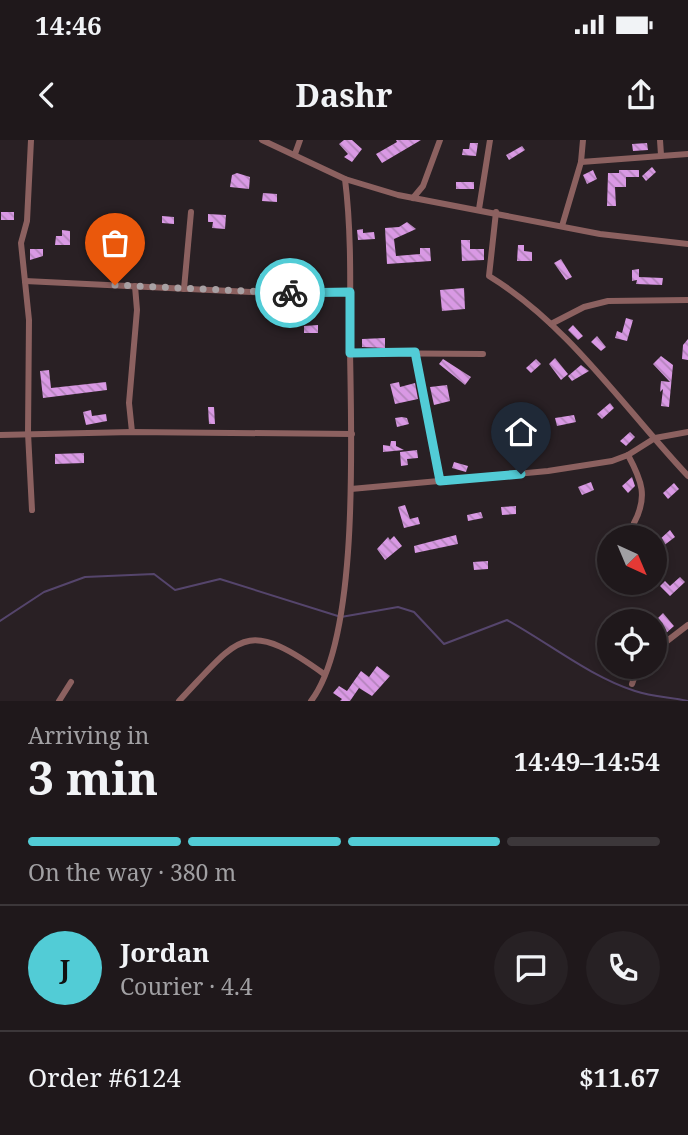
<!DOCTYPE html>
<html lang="en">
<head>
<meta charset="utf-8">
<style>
	:root { --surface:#1f181b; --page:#272124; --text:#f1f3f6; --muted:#a1a0a3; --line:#3c373a; --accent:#52ccd6 }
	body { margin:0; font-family:"Noto Serif",serif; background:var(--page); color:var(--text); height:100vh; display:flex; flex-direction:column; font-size:26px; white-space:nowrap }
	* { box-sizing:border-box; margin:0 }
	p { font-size:23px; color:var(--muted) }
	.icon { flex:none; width:38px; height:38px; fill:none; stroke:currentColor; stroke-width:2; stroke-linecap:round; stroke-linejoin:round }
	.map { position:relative; height:561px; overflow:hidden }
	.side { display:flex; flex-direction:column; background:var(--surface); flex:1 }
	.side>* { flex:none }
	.needle { width:46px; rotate:136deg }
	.controls { position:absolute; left:597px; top:385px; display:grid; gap:14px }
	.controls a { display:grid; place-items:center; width:70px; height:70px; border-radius:50%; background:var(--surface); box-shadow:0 4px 10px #0003,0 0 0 2px var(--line); font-size:35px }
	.pin { position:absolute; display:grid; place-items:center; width:60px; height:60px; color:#fff; margin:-72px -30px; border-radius:50% 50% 50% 0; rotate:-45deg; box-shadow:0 0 7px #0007 }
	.pin .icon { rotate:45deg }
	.courier { position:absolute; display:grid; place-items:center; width:70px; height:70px; margin:-35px; border:5px solid #52ccd6; border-radius:50%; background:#fff; color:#222; box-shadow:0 2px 9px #0007 }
	.summary em { font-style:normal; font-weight:700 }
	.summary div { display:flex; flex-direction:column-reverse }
	.summary { display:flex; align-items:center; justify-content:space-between; height:119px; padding:0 28px }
	h1 { font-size:46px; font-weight:700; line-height:52px }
	.bar { display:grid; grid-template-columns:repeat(4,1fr); gap:10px 7px; align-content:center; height:84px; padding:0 28px }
	.bar i { height:9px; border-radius:5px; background:var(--line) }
	.bar .current { background:var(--accent) }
	.bar p { grid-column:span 4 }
	.line { display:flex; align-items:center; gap:18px; padding:0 28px; border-top:2px solid var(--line) }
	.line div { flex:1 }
	.round { display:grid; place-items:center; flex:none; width:74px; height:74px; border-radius:37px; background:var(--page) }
	.status { display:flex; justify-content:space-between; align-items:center; height:49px; padding:0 35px; background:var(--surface); direction:ltr }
	.status svg { height:19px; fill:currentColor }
	header { display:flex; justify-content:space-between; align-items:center; height:91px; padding:0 28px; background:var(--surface); font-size:32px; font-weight:700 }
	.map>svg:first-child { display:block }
</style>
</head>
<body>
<div class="status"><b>14:46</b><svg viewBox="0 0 49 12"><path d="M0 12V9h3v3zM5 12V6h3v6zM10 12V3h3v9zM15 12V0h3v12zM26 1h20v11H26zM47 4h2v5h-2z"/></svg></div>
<header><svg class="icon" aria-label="back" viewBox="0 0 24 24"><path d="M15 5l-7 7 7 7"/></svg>Dashr<svg class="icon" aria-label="share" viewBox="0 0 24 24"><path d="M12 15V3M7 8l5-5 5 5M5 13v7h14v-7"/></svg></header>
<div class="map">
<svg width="688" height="561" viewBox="0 0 688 561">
	<defs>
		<pattern id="building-back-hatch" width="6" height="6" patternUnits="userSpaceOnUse" patternTransform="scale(1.75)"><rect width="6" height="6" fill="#d999e4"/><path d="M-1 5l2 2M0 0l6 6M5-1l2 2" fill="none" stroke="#b484bc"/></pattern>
	</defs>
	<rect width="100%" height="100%" fill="#292024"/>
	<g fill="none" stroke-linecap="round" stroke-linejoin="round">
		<path stroke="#55456c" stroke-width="2" d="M0 481 44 452 85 437 154 434 175 450 220 439 341 477 398 467 414 472 444 504 507 480C549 503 589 536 635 551 653 557 670 557 688 561"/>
	</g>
	<g fill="url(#building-back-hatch)">
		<polygon points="344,0 352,0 362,9 352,22 344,17 348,14 339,4"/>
		<polygon points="396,0 421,0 382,23 376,14 397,2"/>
		<polygon points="470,3 478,3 476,16 462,15 463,9 469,9"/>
		<polygon points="647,3 648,10 633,11 632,4"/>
		<polygon points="522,6 525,10 509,20 506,15"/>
		<polygon points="652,27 656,32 646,41 642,36"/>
		<polygon points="593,30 597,39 587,44 583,35"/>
		<polygon points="619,30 639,30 639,37 626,37 626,47 615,47 616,66 607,66 608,33 619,33"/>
		<polygon points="237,33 250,37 249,49 230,47 232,35"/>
		<rect x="456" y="42" width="18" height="7"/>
		<polygon points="263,53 277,54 277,62 262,61"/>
		<rect x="1" y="72" width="13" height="8"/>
		<polygon points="208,74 226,75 225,89 212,88 213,82 208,82"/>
		<polygon points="162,76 174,77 174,84 162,83"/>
		<polygon points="407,82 416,89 394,99 396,116 420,114 420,108 430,108 431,121 387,124 385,88 399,87"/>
		<polygon points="363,89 363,93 374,92 375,99 358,100 357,90"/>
		<polygon points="62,90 70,91 70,105 55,105 56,96 62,96"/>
		<polygon points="461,100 470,100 470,109 484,109 484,120 462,121"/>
		<polygon points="518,105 524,105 524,111 532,112 532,121 517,121"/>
		<polygon points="30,109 43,109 43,116 30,120"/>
		<polygon points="561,119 572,137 566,140 554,123"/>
		<polygon points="639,129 639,137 663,138 662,145 636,144 637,140 632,141 632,130"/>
		<polygon points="286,133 286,142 260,142 260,134"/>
		<polygon points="464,148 465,169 442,171 440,150"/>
		<polygon points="626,178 633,180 627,201 615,198 617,191 622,193"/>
		<polygon points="318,185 318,193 304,193 304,186"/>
		<polygon points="573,185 583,196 578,200 568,190"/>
		<polygon points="597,196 606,207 601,211 591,202"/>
		<polygon points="385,198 385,208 362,207 362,199"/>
		<polygon points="688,199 688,220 682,219 683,205"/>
		<polygon points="661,216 673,225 669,267 661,266 663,249 660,252 661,241 670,242 653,224"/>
		<polygon points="555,218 568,234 561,240 549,224"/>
		<polygon points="443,219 471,237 465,245 439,224"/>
		<polygon points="536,219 541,224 531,233 526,228"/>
		<polygon points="581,225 589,231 572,241 568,236"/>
		<polygon points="49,230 51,248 106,242 107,250 43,258 40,231"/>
		<polygon points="399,242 400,247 415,243 418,259 395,264 390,244"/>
		<polygon points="447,245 450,261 434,265 430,247"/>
		<polygon points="610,263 614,268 602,279 597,274"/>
		<polygon points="208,267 214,267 215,284 209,284"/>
		<polygon points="91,270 92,276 106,274 107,281 86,285 83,272"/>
		<polygon points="529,271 533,289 526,291 521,273"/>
		<polygon points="574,275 576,282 557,286 555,278"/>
		<polygon points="402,277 407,278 409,284 397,287 395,278"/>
		<polygon points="630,292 635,297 626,306 620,301"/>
		<polygon points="391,301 396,301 396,306 404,310 383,312 383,305 390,306"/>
		<polygon points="417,310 418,318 407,319 408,325 401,326 400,312"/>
		<polygon points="84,313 84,323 55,324 55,314"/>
		<polygon points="454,322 468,326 466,332 452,328"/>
		<polygon points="632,337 635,346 628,353 622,346"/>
		<polygon points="591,342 594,350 582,355 578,347"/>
		<polygon points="674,343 679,349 668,359 663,353"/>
		<polygon points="405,365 410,379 418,377 420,384 404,388 398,367"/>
		<polygon points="516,366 516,374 502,375 501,367"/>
		<polygon points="481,372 483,378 468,381 467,375"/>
		<polygon points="626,386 631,392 625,397 612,397"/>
		<polygon points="670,390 675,397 654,413 654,399 658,401"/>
		<polygon points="456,395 458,404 415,413 414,406"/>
		<polygon points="394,396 402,406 385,420 377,409 388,397 390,400"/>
		<polygon points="488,421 488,429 474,430 473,422"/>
		<polygon points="680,437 685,442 670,456 660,446 665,441 670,446"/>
		<polygon points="663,473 674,486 664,495 658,488 662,484 657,479"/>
		<polygon points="377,526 390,536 372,556 359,548 350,561 340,561 342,559 333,553 339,546 347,551 361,531 369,537"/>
	</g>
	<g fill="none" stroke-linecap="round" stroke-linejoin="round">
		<g stroke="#8c6160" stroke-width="6">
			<polyline points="31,0 27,81 21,103 29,180 28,293 32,370"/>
			<polyline points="262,0 345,39 398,55 600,94 688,104"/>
			<polyline points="660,0 661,15"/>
			<polyline points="295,14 300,0"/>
			<polyline points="581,22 688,14"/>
			<polyline points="413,58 423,46 440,0"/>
			<polyline points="479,69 490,0"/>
			<path d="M496 72 489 136C569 185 624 268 688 336"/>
			<polyline points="562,86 581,22 583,0"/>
			<polyline points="25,141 272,153 350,152"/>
			<polyline points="184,149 191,72"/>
			<polyline points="551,184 584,167 608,161 688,160"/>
			<polyline points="415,212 440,341"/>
			<polyline points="350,213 483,214"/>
			<polyline points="132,292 129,263 137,170 135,146"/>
			<polyline points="0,295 132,292 352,294"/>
			<path d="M628 315C642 341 648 357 634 383"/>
			<polyline points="351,349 548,331 612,321 628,315 655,298 688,292"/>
			<polyline points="654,511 688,485"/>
			<polyline points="632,544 638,527"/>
			<polyline points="59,561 71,542"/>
			<path d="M179 561C239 498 244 476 324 534"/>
			<path d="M311 561C360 497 351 292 350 209 350 153 352 95 345 39"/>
		</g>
	</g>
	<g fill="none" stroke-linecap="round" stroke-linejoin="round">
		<polyline stroke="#a8a1a4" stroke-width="7" stroke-dasharray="0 12.6" points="115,145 290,153"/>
		<polyline stroke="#52ccd6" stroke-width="9" points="290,153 350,152 350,213 415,212 440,341 521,334"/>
	</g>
</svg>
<div class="controls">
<a><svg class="needle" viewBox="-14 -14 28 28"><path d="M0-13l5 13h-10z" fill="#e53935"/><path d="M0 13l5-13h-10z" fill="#a1a0a3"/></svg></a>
<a><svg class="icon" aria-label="locate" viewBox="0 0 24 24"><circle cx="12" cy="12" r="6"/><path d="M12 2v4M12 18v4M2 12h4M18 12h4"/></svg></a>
</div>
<div class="pin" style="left:115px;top:145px;background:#ea580c"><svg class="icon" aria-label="bag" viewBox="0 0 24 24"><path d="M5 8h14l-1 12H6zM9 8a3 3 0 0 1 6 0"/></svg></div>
<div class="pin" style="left:521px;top:334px;background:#1f2937"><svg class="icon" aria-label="home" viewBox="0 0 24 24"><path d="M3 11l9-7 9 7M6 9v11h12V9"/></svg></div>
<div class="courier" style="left:290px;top:153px"><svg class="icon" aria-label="bike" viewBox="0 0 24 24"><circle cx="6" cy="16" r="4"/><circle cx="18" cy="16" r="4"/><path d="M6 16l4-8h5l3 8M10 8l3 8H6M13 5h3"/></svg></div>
</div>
<section class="side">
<div class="summary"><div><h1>3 min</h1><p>Arriving in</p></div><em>14:49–14:54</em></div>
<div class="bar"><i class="current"></i><i class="current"></i><i class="current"></i><i></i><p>On the way · 380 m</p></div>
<div class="line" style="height:126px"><b class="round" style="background:var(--accent);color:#111">J</b><div><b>Jordan</b><p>Courier · 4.4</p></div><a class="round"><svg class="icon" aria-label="chat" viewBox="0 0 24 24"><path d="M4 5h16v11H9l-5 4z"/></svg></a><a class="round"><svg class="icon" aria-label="phone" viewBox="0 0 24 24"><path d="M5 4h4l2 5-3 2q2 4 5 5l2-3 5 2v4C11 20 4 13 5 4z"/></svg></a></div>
<div class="line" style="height:91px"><div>Order #6124</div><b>$11.67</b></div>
</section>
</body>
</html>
